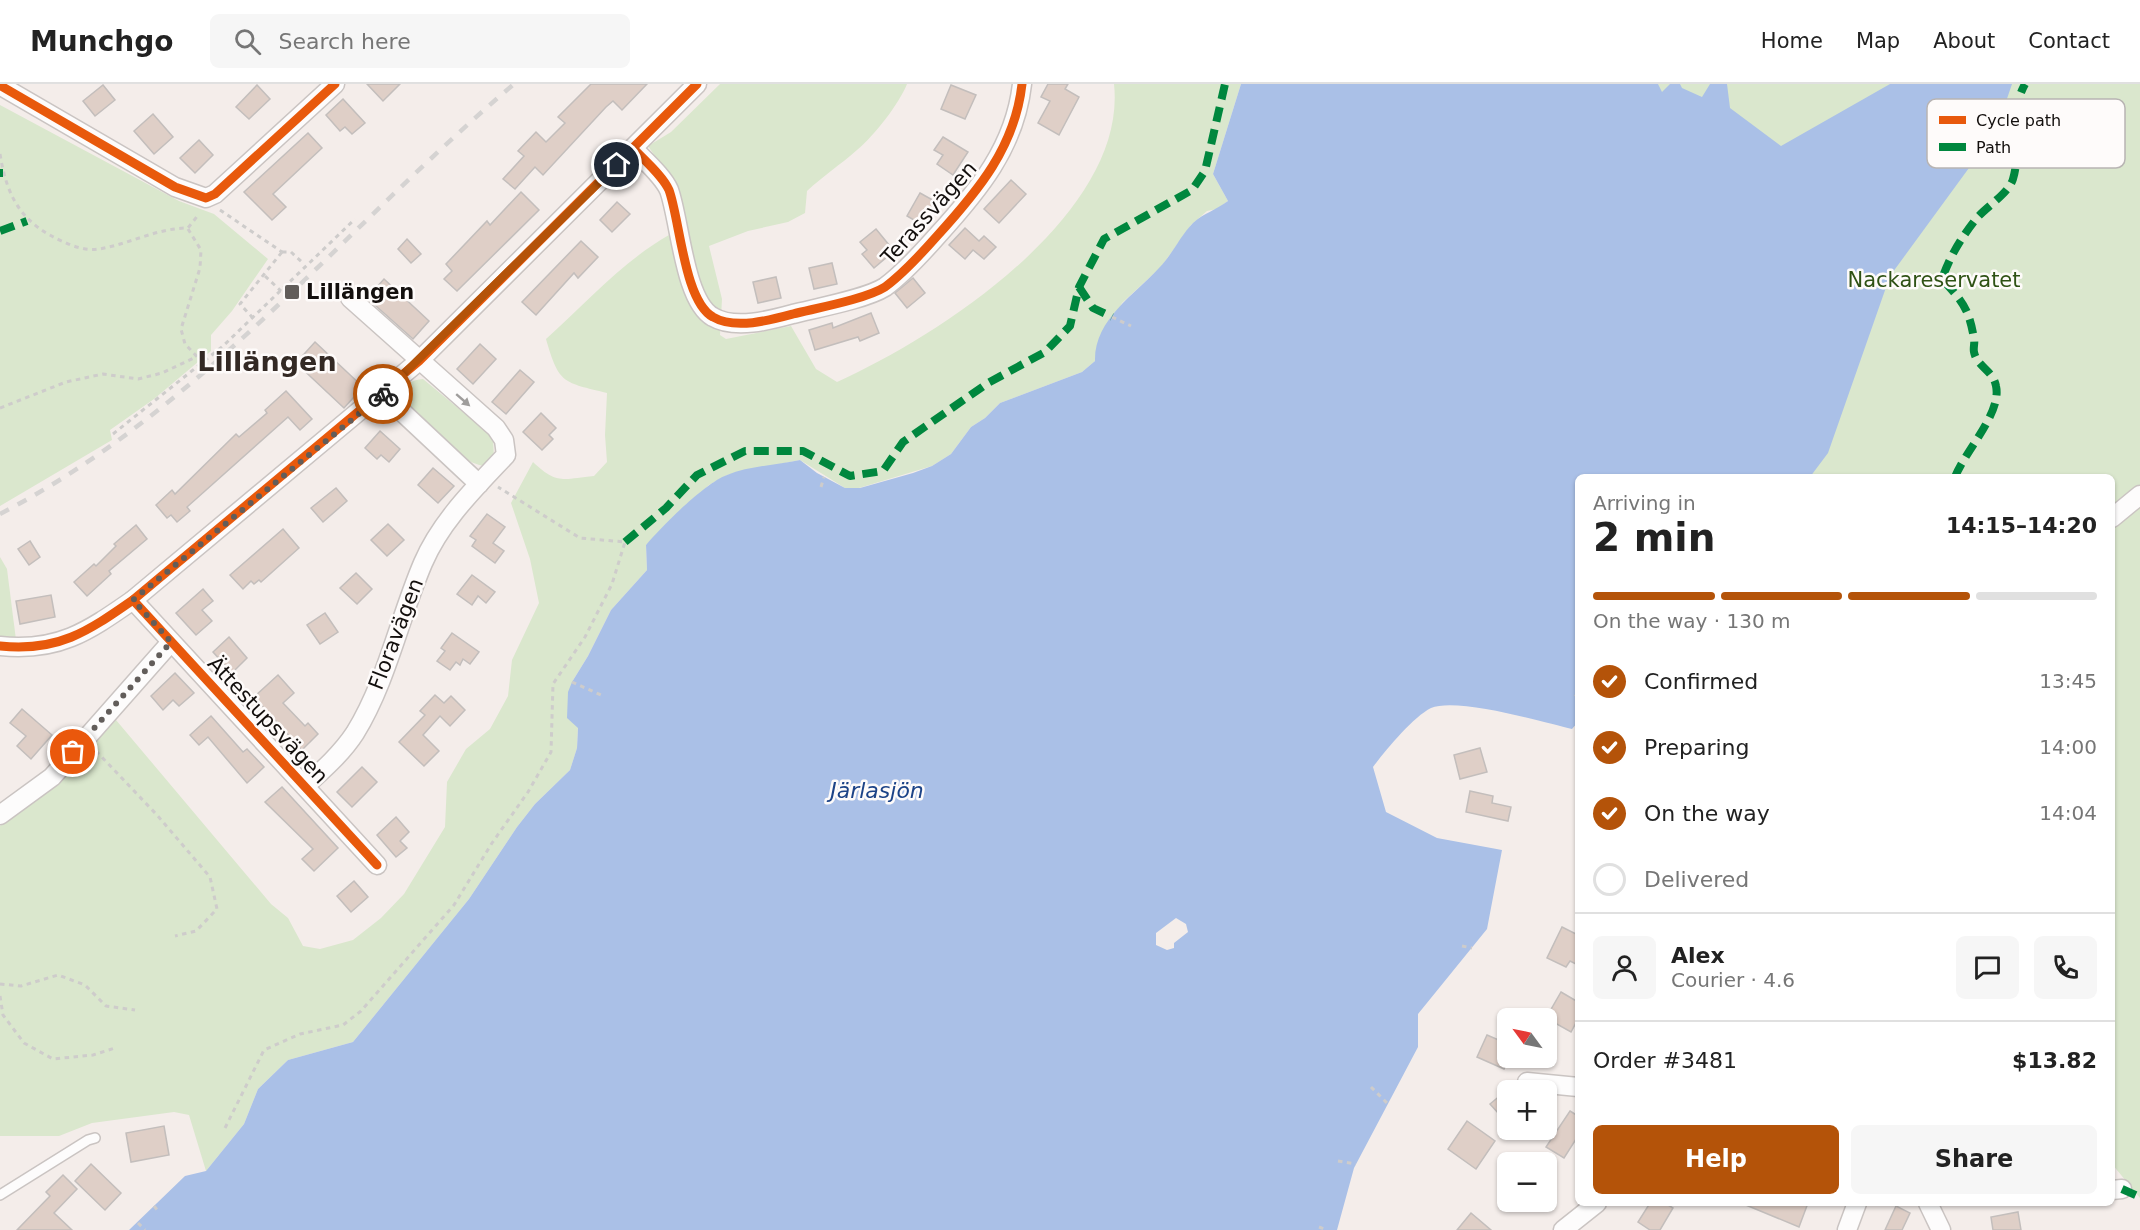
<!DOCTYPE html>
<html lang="en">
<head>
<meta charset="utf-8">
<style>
	:root { --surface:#fff; --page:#f6f6f6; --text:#222; --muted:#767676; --line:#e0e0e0; --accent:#b45309 }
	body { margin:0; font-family:"DejaVu Sans",sans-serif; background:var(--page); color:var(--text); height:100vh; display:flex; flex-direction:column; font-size:22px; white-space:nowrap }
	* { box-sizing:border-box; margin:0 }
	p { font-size:20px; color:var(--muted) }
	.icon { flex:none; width:33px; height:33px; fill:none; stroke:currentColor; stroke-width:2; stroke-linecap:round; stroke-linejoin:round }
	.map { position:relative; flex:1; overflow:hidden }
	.side { position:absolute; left:1575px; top:390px; width:540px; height:732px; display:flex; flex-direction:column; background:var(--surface); border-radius:9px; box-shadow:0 2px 4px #0004 }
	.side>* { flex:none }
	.needle { width:39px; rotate:303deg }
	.buttons { position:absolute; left:1497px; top:924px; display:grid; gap:12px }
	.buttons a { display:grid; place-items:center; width:60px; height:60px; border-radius:9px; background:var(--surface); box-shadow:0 2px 4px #0004; font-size:30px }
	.pin { position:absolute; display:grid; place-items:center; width:51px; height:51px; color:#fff; margin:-26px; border:3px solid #fff; border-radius:50%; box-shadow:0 2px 6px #0007 }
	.courier { position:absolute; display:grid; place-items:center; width:60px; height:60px; margin:-30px; border:4px solid #b45309; border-radius:50%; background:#fff; color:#222; box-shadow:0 2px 8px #0007 }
	.head em { font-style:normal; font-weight:700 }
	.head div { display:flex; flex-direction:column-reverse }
	.head { display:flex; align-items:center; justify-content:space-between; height:102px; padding:0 18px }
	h1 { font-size:39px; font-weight:700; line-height:45px }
	.bar { display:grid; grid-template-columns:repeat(4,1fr); gap:9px 6px; align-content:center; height:72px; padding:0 18px }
	.bar i { height:8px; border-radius:4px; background:var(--line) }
	.bar .selected { background:var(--accent) }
	.bar p { grid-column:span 4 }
	.line { display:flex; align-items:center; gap:15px; padding:0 18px; border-top:2px solid var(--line) }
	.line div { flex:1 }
	.round { display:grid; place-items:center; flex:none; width:63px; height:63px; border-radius:9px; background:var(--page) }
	ol { padding:0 18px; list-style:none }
	li { display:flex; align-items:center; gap:18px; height:66px }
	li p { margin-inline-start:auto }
	li .icon { padding:6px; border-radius:50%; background:var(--accent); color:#fff; stroke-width:4 }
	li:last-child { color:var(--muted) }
	li i { width:33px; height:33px; border:3px solid var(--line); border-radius:50% }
	.primary-button { display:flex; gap:12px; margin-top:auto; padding:12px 18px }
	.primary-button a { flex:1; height:69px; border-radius:9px; background:var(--accent); color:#fff; font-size:24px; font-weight:700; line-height:69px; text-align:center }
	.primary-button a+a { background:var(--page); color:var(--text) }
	header { display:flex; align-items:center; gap:36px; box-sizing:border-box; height:84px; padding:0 30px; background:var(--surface); border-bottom:2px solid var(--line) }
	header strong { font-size:28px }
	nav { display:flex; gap:33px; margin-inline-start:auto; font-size:21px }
	.search { width:420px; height:54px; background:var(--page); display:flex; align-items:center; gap:15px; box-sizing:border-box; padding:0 21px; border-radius:9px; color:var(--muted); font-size:22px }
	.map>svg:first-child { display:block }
</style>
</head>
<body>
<header>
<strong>Munchgo</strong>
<div class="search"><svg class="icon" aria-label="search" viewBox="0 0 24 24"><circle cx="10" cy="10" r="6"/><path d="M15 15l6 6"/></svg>Search here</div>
<nav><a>Home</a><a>Map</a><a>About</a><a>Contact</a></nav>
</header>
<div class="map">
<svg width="2140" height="1146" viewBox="0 0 2140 1146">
	<rect width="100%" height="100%" fill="#f4edea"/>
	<g fill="#dae7cd">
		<path d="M720 0H907C899 20 874 52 857 66 840 81 823 92 807 107L805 129 788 138 748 147 709 162 722 215 720 251 726 255 791 242 816 285 837 298C940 252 1128 129 1114 0H1241L1213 90 1228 117 1217 125 1207 127 1191 141 1161 183 1122 219 1095 277 1082 288 1000 319 985 334 971 343 951 370 932 382 859 404H845L800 376 727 391 709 401 646 461 647 486 611 526 588 572 572 598 578 643 577 664 570 686 535 720 517 743 469 815 353 958 288 976 258 1005 244 1040 206 1087 189 1031 174 1028 92 1039 59 1052H0V742L57 699 116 636 271 820 288 834 303 862 320 865 353 856 381 834 404 810 445 743 447 698 466 665 490 645 508 612 512 576 539 519 530 475 511 419 533 378C557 401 563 395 594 392L607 378 605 351 607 309C564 298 559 301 546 255 585 220 623 177 669 151L657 75 648 62 671 48Z"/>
		<polygon points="1484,0 2140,0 2140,1114 2112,1080 2112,393 1578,393"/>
		<polygon points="0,21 179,117 214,130 268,175 232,227 211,251 211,267 154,315 110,346 112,356 0,422"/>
		<path d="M423 295 493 353 494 375 489 382C462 385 418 331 399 312 404 300 411 296 423 295Z"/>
		<polygon points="0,473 7,485 16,556 0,553"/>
	</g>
	<path fill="#aac0e7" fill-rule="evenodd" d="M1241 0H1658L1662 8 1670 0H1680L1682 4 1702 13 1710 0H1727L1730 24 1781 62 1890 0H2012L1996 47 1890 192 1828 369 1810 393H1578V638L1572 645C1543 638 1457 613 1431 624 1413 633 1385 667 1373 683L1386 728 1437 754 1502 766 1487 845 1418 930V963L1354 1084 1337 1146H129L185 1092 206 1087 244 1040 258 1005 288 976 353 958 469 815 517 743 535 720 570 686 577 664 578 644 567 634 568 608 572 598 588 572 611 526 647 486 646 461C662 442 705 399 727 391 749 382 777 381 800 376L817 389 845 404H860L913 389 932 382 951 370 971 343 985 334 1000 319 1082 288 1095 277C1094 236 1134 211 1159 184 1172 171 1180 152 1193 139 1204 129 1216 126 1228 117L1213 90ZM1176 834 1186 840 1188 848 1174 859V864L1167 866 1156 861V849Z"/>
	<g fill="#dfcfc7" stroke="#c3bebc" stroke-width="1.5">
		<polygon points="367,0 400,0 383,17"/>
		<polygon points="591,0 647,0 622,26 613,17 606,23 543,91 535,83 515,105 503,95 524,72 518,67 536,48 546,58 565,39 558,33"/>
		<polygon points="1048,0 1068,0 1065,5 1079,13 1059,51 1038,39 1050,17 1041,13"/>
		<polygon points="103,1 115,16 95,32 83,17"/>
		<polygon points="257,1 270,15 249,35 236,23"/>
		<polygon points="951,1 976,11 965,35 941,25"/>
		<polygon points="343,15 365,39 352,50 345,43 340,47 326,31"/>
		<polygon points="153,30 173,53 154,70 134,47"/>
		<polygon points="308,49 322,64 273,110 286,123 272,136 244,108"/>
		<polygon points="943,53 968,68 953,91 937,80 943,71 934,66"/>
		<polygon points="199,56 213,71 195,89 180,74"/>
		<polygon points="1011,96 1026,110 999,139 984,125"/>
		<polygon points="521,108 539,126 457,207 444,195 452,187 446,180 487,137 490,141"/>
		<polygon points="920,109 938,119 924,142 907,132"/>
		<polygon points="617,118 630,130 612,148 600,136"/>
		<polygon points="965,144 979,157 984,152 996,163 984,175 973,166 965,175 949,161"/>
		<polygon points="876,145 894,167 874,184 862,170 867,166 860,158"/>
		<polygon points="407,155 421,170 411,179 398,165"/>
		<polygon points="581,157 598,173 578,194 574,189 536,231 522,218"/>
		<polygon points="832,179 837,200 814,205 809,184"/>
		<polygon points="776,193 781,214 758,219 753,198"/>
		<polygon points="913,194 925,209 907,224 895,209"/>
		<polygon points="384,195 429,237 413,255 367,214"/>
		<polygon points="871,229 879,249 860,257 858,253 815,266 809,246 832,239 833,244"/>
		<polygon points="315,258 363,303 344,324 296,279"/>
		<polygon points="480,260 496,275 473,300 457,285"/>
		<polygon points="520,286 534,298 506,330 492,318"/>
		<polygon points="286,307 312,335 300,346 288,333 187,423 190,427 177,438 171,431 167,434 156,421 172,406 175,410 236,350 239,353 267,329 265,326"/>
		<polygon points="541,329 556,344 549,351 553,355 542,366 523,348"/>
		<polygon points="380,347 400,365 389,378 381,371 377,375 365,364"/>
		<polygon points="433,384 454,402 438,419 418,401"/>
		<polygon points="336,404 347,417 323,438 311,424"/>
		<polygon points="487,430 505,443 493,459 504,467 495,479 472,462 476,456 470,452"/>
		<polygon points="388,440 404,456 387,472 371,456"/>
		<polygon points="136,441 147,455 109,487 111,490 87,512 74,498 94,480 96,482 116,462 114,460"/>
		<polygon points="283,445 299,464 261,498 259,496 254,500 251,497 243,505 230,491"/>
		<polygon points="30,457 40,473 29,481 18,465"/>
		<polygon points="356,489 372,505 357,520 340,504"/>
		<polygon points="472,491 495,508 486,519 478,512 472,521 457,510"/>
		<polygon points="203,505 213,517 202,526 212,537 196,551 176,529"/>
		<polygon points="51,511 55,533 20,540 16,517"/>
		<polygon points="325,529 338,548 320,560 307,541"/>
		<polygon points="452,549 479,568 470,580 463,575 460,581 456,578 450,586 437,577 445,567 441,564"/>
		<polygon points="229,553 247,574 232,589 213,568"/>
		<polygon points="175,589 194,609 179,622 173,616 163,626 151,612"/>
		<polygon points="278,591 294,609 283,619 305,642 308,639 318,650 302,666 254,613"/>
		<polygon points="435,611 444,619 451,612 465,626 450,642 440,632 423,651 439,667 424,682 399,658 425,631 420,627"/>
		<polygon points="22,625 52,651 31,675 17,662 26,652 10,639"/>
		<polygon points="211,632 243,668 247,665 264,683 247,699 208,653 199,661 190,651"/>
		<polygon points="1480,664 1487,688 1460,695 1454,671"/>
		<polygon points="362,683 377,698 352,723 337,708"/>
		<polygon points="282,703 338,764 314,787 302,775 313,765 265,718"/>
		<polygon points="1470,707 1493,712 1492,719 1511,723 1508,737 1466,728"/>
		<polygon points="396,733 409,748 400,757 407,764 396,773 377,751"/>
		<polygon points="354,797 368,813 351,828 337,812"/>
		<polygon points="1562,843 1578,851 1578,881 1570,877 1566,883 1547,874"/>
		<polygon points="1561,908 1578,918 1578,935 1571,948 1546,934"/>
		<polygon points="1487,951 1508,960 1508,977 1504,985 1477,973"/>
		<polygon points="1508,1005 1508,1023 1499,1030 1490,1020"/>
		<polygon points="1570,1027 1578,1032 1578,1052 1564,1074 1546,1063"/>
		<polygon points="1467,1037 1495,1057 1476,1085 1448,1065"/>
		<polygon points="164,1042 169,1071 131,1078 126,1049"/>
		<polygon points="91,1080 121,1109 105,1126 75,1097"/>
		<polygon points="63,1091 77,1105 54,1129 72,1146 17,1146 50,1112 46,1108"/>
		<polygon points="1650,1119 1665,1119 1673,1124 1660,1146 1650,1146 1638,1138"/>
		<polygon points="1741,1119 1808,1119 1799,1143"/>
		<polygon points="1896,1122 1910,1129 1902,1146 1885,1146"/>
		<polygon points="2018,1128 2021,1146 1993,1146 1991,1133"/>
		<polygon points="1471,1129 1491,1146 1457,1146"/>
	</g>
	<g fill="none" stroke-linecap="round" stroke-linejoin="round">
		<defs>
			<polyline id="service" points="0,1111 88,1056 95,1054"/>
			<g id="minor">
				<polyline points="1,2 175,103 206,114 215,110 335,0"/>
				<path d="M634 65C644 76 663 92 669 106 680 136 684 217 713 233 735 246 771 236 793 230 817 224 866 215 885 203 904 189 922 169 937 152 978 107 1015 63 1022 0"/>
				<polyline points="383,310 479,400"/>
				<polyline points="2112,434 2140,411"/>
				<polyline points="133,516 377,781"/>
				<path d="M0 562C58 568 87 548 133 516L419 277 697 0"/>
				<path d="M305 702C323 686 342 669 355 649 387 597 399 535 423 479 441 437 475 404 506 371L504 356 496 344 350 214"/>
				<polyline points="0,731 52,693 171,558"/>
				<polyline points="1527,998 1578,1003"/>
				<polyline points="2112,1106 2122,1105"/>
				<polyline points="1928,1119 1941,1146"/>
				<polyline points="1563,1146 1597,1119"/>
				<polyline points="1847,1146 1857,1119"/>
			</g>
		</defs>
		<use href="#service" stroke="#cac4c2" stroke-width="12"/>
		<use href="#minor" stroke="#cac4c2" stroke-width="21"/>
		<g stroke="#cecccb" stroke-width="3" stroke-dasharray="4.5 4.5" stroke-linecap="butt">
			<path d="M0 70C7 114 22 140 64 158 74 163 88 167 99 165 130 160 157 144 188 144L199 130"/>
			<polyline points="220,126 282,168"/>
			<polyline points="188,145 201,166 200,184 181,245 185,260 203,279"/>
			<polyline points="282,168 291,168 303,179"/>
			<polyline points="265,192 281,207"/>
			<polyline points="325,201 333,210"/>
			<polyline points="1112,233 1131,242"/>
			<polyline points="253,234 240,220 282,168"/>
			<polyline points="0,324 66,298 103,290 138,295 162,289 196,273"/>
			<polyline points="113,350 223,262 355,135"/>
			<polyline points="821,403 824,393"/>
			<polyline points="572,598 601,611"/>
			<polyline points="1578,609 1574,614 1578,617"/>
			<polyline points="96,667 157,731 210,793 217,825 196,847 175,852"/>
			<polyline points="1462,862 1472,864"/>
			<polyline points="0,900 21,902 58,891 85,901 106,922 135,926"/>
			<polyline points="0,912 3,931 24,959 53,975 93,971 115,964"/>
			<polyline points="1371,1003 1388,1020"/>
			<polyline points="225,1044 264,966 300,950 343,941 361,927 454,821 492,759 528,708 551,668 553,600 585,553 612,500 625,458 580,454 498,403"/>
			<polyline points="1338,1077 1356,1080"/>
			<polyline points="154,1122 159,1128"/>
			<polyline points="138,1139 145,1146"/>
			<polyline points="1319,1143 1327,1146"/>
		</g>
		<use href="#service" stroke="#fdfcfc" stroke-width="9"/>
		<use href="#minor" stroke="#fdfcfc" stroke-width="18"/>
		<path stroke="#d5d3d2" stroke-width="4.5" stroke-dasharray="10 10" stroke-linecap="butt" d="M0 430C201 326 344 144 514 0"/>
		<g stroke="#00873e" stroke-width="8" stroke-dasharray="15 8" stroke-linecap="butt">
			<polyline points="0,89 3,89"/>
			<polyline points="0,147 27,137"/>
			<polyline points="1079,203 1093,224 1112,233"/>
			<path d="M1955 393C1965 367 2002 329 1996 302 1993 286 1977 283 1974 268 1973 264 1975 259 1974 255 1969 224 1962 217 1942 195 1950 172 1961 154 1976 135 1986 123 2009 109 2013 95 2023 61 2007 33 2025 0"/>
			<polyline points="625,458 666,424 697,391 745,367 803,367 850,392 883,387 903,358 988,299 1045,268 1070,242 1079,203 1104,155 1192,106 1205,87 1225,0"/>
			<polyline points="2122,1105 2140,1113"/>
		</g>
		<defs>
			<g id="cycleway">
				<polyline points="1,2 175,103 206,114 215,110 335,0"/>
				<path d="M634 65C644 76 663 92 669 106 680 136 684 217 713 233 735 246 771 236 793 230 817 224 866 215 885 203 904 189 922 169 937 152 978 107 1015 63 1022 0"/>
				<polyline points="133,516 377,781"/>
				<path d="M0 562C58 568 87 548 133 516L419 277 697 0"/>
			</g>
		</defs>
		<use href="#cycleway" stroke="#fefbfa" stroke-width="13"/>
		<use href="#cycleway" stroke="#e8590c" stroke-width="9"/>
	</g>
	<defs><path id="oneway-solid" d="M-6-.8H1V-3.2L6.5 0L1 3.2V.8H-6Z" transform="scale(1.5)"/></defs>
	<use fill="#9f9d9c" href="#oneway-solid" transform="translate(463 316) rotate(41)"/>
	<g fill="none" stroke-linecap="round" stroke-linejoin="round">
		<polyline stroke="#625d5a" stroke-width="6" stroke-dasharray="0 10.8" points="73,668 171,558 133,516 383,310"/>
		<polyline stroke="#b45309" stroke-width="8" points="383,310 617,81"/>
	</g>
	<rect fill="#625d5a" stroke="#fefbfa" stroke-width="2" x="284" y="200" width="16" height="16" rx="3"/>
	<g text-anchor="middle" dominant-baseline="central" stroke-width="5" stroke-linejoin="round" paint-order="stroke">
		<g font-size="21" fill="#130f0d" stroke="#fefbfa">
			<text transform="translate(929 129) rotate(-48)">Terassvägen</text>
			<text transform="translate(396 550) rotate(-69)">Floravägen</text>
			<text transform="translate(268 636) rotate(47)">Ättestupsvägen</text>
		</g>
		<g font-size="21" fill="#2f5215" stroke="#fefbfa">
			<text x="1934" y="196">Nackareservatet</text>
		</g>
		<g font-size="21" font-weight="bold" fill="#130f0d" stroke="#fefbfa" text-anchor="start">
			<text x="306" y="208">Lillängen</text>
		</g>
		<g font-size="22" font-style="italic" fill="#1c4387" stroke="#fefbfa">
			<text x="877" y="706">Järlasjön</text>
		</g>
		<g font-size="27" font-weight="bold" fill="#332924" stroke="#fefbfa">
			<text x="267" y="277">Lillängen</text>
		</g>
	</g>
	<rect x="1927" y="15" width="198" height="69" rx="9" fill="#fefbfa" stroke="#b8b4b3" stroke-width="1.5"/>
	<rect x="1939" y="32" width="27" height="8" fill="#e8590c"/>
	<rect x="1939" y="59" width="27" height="8" fill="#00873e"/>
	<g font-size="16" fill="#130f0d">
		<text x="1976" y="42">Cycle path</text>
		<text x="1976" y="69">Path</text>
	</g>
</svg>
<div class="buttons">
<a><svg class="needle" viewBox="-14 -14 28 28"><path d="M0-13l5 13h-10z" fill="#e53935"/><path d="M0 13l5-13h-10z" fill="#767676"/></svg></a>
<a>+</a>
<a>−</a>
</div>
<div class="pin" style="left:73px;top:668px;background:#ea580c"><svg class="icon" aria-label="bag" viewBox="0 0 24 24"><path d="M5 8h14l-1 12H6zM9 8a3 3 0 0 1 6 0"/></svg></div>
<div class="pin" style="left:617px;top:81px;background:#1f2937"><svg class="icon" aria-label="home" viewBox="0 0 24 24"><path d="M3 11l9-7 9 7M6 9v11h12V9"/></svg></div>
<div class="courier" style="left:383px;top:310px"><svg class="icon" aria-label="bike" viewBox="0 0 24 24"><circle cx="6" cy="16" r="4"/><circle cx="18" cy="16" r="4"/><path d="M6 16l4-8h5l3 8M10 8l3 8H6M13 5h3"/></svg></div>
<section class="side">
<div class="head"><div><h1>2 min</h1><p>Arriving in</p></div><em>14:15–14:20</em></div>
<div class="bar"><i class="selected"></i><i class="selected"></i><i class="selected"></i><i></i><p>On the way · 130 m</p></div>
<ol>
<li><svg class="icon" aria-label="check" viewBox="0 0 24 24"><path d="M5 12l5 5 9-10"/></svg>Confirmed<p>13:45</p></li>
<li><svg class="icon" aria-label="check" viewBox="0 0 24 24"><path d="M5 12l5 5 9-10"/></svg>Preparing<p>14:00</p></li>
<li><svg class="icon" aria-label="check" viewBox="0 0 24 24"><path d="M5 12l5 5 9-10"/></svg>On the way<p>14:04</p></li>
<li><i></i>Delivered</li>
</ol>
<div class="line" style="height:108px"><a class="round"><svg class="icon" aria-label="person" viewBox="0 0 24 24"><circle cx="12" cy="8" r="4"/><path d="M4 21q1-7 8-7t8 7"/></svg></a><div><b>Alex</b><p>Courier · 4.6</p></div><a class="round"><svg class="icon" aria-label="chat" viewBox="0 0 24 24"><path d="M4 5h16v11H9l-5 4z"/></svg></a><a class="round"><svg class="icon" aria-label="phone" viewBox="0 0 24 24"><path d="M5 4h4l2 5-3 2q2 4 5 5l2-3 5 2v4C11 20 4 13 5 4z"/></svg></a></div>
<div class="line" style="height:78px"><div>Order #3481</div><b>$13.82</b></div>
<div class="primary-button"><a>Help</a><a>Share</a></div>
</section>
</div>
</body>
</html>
